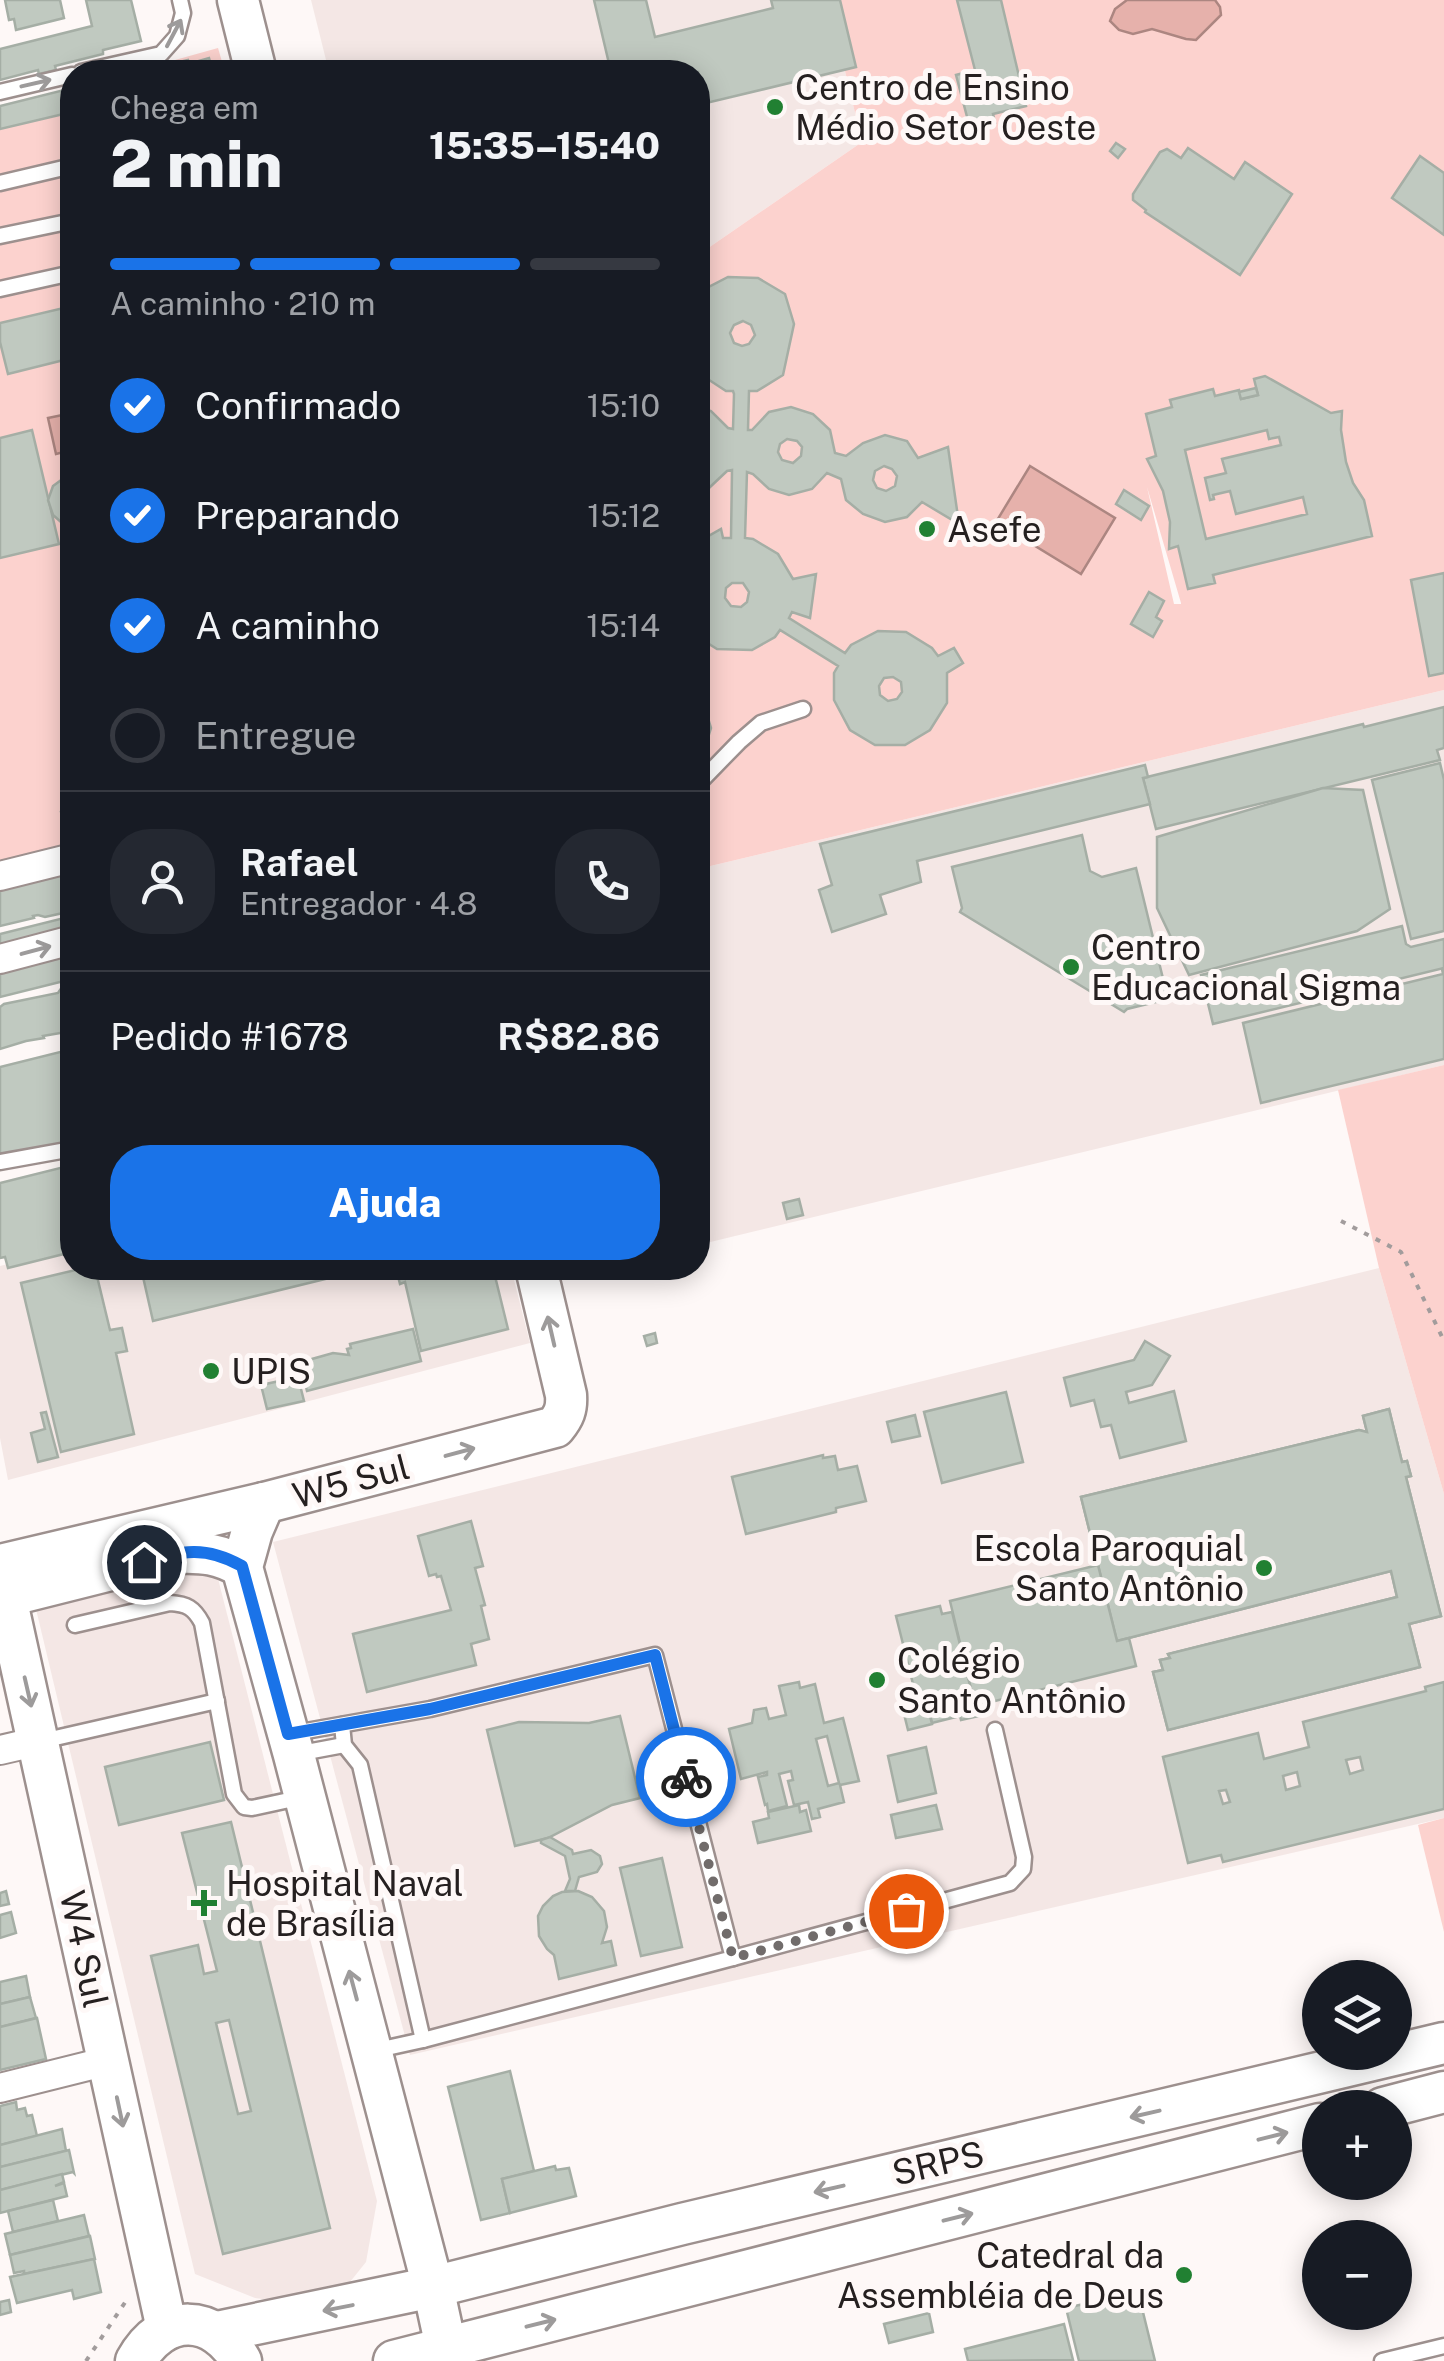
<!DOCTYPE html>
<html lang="pt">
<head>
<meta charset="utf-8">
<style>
	:root { --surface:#171b24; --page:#242831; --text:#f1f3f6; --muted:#9ea1a6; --line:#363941; --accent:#1a73e8 }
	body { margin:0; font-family:"Public Sans",sans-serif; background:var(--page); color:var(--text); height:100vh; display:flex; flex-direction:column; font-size:38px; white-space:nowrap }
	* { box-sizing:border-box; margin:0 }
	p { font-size:32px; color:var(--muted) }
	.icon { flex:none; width:55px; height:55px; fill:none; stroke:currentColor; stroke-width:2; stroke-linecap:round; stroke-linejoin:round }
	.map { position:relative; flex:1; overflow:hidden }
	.drawer { position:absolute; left:60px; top:60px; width:650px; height:1220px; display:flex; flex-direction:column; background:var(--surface); border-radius:40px; box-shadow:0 5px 25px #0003 }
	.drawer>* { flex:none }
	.tools { position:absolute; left:1302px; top:1960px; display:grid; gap:20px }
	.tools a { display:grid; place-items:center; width:110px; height:110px; border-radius:50%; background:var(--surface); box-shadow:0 5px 25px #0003; font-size:50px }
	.pin { position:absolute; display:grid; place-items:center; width:85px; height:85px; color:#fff; margin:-42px; border:5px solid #fff; border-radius:50%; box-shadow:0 2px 10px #0007 }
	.courier { position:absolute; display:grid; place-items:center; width:100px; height:100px; margin:-50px; border:8px solid #1a73e8; border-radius:50%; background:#fff; color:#222; box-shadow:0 2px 12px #0007 }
	.headline em { font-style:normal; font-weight:800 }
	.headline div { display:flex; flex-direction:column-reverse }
	.headline { display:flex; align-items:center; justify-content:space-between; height:170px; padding:0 50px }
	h1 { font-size:65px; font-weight:800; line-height:75px }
	.bar { display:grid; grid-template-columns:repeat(4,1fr); gap:15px 10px; align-content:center; height:120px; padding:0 50px }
	.bar i { height:12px; border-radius:8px; background:var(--line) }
	.bar .active { background:var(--accent) }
	.bar p { grid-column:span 4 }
	.line { display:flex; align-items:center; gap:25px; padding:0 50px; border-top:2px solid var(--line) }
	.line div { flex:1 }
	.round { display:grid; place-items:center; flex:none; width:105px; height:105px; border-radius:40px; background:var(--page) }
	ol { padding:0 50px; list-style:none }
	li { display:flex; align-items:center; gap:30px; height:110px }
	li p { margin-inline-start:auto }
	li .icon { padding:10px; border-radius:50%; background:var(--accent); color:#fff; stroke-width:4 }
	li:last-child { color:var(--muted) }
	li i { width:55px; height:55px; border:5px solid var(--line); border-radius:50% }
	.primary-button { display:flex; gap:20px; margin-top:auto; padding:20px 50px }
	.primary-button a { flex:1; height:115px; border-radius:40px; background:var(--accent); color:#fff; font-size:40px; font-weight:800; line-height:115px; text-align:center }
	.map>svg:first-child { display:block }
</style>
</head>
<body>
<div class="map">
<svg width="1444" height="2361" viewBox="0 0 1444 2361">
	<rect width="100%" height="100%" fill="#fef8f7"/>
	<g fill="#f4e7e5">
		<polygon points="311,0 828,0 862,142 698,255 698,72 329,72"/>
		<polygon points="1444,690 1444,1065 698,1245 698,869"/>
		<polygon points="72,1248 72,1268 511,1268 530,1343 8,1480 0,1438 0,1266"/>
		<polygon points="1379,1268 1444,1494 1444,1818 410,2055 273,1542"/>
		<polygon points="214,1563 377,2201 366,2262 338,2297 293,2303 255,2298 195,2274 35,1605"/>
	</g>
	<g fill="#fcd2ce" fill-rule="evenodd">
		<path d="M828 0H1444V690L698 869V255L862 142ZM1147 487 1181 603V604H1174Z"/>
		<polygon points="218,48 225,72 132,72"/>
		<polygon points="72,89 72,853 0,870 0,110"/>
		<polygon points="1444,1065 1444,1494 1379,1268 1338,1090"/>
		<polygon points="1444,1818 1444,1932 1418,1825"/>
	</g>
	<g fill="#e6b1ab" stroke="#ac8681" stroke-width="2.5">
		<polygon points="1127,0 1215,0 1220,7 1221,15 1196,40 1186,39 1152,29 1133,34 1119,30 1110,21 1115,9"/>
		<polygon points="72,413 72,450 56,454 48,418"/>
		<polygon points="1030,466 1115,518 1081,574 996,522"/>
	</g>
	<g fill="#c0c9c0" stroke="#a5aea5" stroke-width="2.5" fill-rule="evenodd">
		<polygon points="5,0 60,0 64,18 16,30 14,19 9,20"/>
		<polygon points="86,0 131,0 141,41 103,50 103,54 55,66 56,70 39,74 38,70 0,80 0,49 92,26"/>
		<polygon points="594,0 646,0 655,37 773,8 771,0 840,0 856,67 698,105 698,72 611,72"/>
		<polygon points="1001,0 1026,106 993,114 995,123 970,128 956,75 975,70 957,0"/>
		<polygon points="209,58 213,72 192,72 192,63"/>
		<polygon points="188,60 192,72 136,72"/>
		<polygon points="72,88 72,112 0,129 0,106"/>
		<polygon points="1116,143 1125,149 1118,158 1110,151"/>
		<polygon points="1188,148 1234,179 1245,162 1292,194 1240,275 1145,212 1146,210 1133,200 1133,194 1160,152 1167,149 1181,158"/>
		<polygon points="1420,156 1444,173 1444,235 1392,198"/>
		<path d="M728 277 758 278 785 294 794 324 783 375 757 391H749L748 430H752L769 412 791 407 813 414 830 430 835 453 846 456 863 443 885 435 907 441 918 458 948 447 959 524 922 502 907 517 885 522 863 514 846 500 841 479 827 473 812 489 789 495 769 489 753 474 747 472 745 538 753 539 778 554 793 579 816 574 810 618 792 612 789 618 845 653 851 645 878 631 906 632 932 648 938 656 954 648 963 663 947 673V703L930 730 905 745H875L850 730 834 700V673L838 666 780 630 775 637 752 650 717 649 698 637V542L721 529 723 538H731L732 470 727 471 709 488 698 490V457L701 448 698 440V407L711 411 728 428 733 429 734 394 733 391H726L700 374 698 369V302L703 290ZM743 321 751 325 755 335 749 344 742 346 734 343 730 333 734 325ZM787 439 797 441 802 447 801 456 793 463 782 460 778 452 780 444ZM884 466 892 469 897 476 895 486 886 491 877 488 873 480 875 471ZM732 583H743L749 592 747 602 741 607 731 606 725 598 726 588ZM893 677 901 682 902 692 897 699 888 701 880 695 879 686 884 678Z"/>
		<polygon points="72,306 72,358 8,374 0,342 0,323"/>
		<path d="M1265 376 1331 413 1342 411 1341 430 1346 462 1353 483 1364 500 1372 536 1213 575 1215 583 1188 589 1178 546 1169 549 1170 522 1163 491 1147 459 1156 456 1146 414 1172 407 1170 400 1213 389 1215 396 1239 390 1241 399 1258 395 1254 379ZM1267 430 1269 439 1279 437 1281 445 1222 459 1226 473 1205 478 1210 500 1214 499 1213 495 1230 491 1236 514 1303 497 1307 514 1206 539 1185 450Z"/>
		<polygon points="1256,388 1258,395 1241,399 1239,392"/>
		<polygon points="32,430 59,544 0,558 0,438"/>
		<polygon points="72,477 72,524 71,524 61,522 53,515 48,500 53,486 64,478"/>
		<polygon points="1124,490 1149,506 1141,520 1116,504"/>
		<polygon points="1444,573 1444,673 1429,676 1411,580"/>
		<polygon points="1149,592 1164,601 1156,617 1162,621 1153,637 1131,624"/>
		<polygon points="698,693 702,698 711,728 702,757 698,762"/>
		<polygon points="1444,707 1444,748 1437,750 1440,760 1156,829 1143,778 1363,724 1364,727"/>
		<polygon points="1440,763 1444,780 1444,931 1411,939 1372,780"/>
		<polygon points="1145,765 1148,777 1143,778 1150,804 917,861 921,882 880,895 886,914 832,932 819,890 832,885 820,844"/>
		<polygon points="1323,788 1363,790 1390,909 1357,931 1189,975 1157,908 1157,837"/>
		<polygon points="72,809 72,837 68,838 61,812"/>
		<polygon points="1082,835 1090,871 1102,877 1136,868 1168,999 1127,1009 1124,1012 960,912 962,908 952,867"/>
		<polygon points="72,865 72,906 63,913 45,917 38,915 33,916 34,918 0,926 0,882"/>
		<polygon points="72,916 72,979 0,997 0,934"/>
		<polygon points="1402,926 1406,944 1411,947 1444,939 1444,968 1213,1024 1201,975"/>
		<polygon points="1444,968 1444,1059 1261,1103 1243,1023 1443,974 1442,969"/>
		<polygon points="72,985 72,1031 43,1036 44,1038 26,1041 0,1049 0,1007 4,1004 58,993 62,987"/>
		<polygon points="72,1049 72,1141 0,1158 0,1067"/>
		<polygon points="72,1165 72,1252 8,1268 5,1257 0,1258 0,1183"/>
		<polygon points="799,1199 803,1215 787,1219 783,1203"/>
		<polygon points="84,1268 95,1268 110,1330 122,1328 127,1351 116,1353 134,1434 61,1452 21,1283"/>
		<polygon points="141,1268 362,1268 362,1270 153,1321"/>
		<polygon points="396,1268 493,1268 508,1329 421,1351 405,1282 400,1284"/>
		<polygon points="413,1329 421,1361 307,1391 301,1368 312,1359 333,1353 349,1355 347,1349 351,1348 350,1344"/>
		<polygon points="655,1333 657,1343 647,1346 644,1336"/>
		<polygon points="1145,1341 1170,1356 1152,1385 1126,1392 1129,1403 1174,1391 1186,1441 1120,1458 1111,1425 1101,1427 1094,1400 1071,1406 1064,1378 1134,1360"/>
		<polygon points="298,1377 304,1401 267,1409 261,1385"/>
		<polygon points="1006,1392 1023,1462 942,1483 924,1412"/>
		<path d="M1389 1409 1402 1462 1407 1461 1411 1476 1406 1477 1441 1616 1409 1624 1420 1667 1168 1730 1153 1672 1163 1670 1160 1660 1170 1658 1168 1654 1397 1597 1391 1571 1117 1641 1081 1497 1359 1430 1367 1432 1363 1416ZM1374 1502 1381 1532 1351 1540 1350 1535 1337 1537 1321 1542 1322 1547 1257 1563 1253 1547 1228 1553 1224 1539Z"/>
		<polygon points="1389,1409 1402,1462 1407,1461 1411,1476 1406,1477 1441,1616 1409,1624 1420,1667 1168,1730 1153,1672 1163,1670 1160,1660 1170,1658 1168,1654 1397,1597 1391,1571 1117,1641 1081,1497 1359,1430 1367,1432 1363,1416"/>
		<polygon points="46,1412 58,1457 38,1462 31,1433 45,1429 41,1413"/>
		<polygon points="915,1415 920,1436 892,1442 887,1422"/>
		<polygon points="823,1455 823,1458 835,1456 838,1470 857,1466 866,1501 836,1508 836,1512 746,1534 732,1477"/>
		<polygon points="471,1521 483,1566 475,1568 485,1605 481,1606 489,1639 471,1644 476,1665 367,1692 353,1634 451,1610 441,1576 437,1577 436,1574 429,1576 418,1536"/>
		<polygon points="1098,1565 1117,1641 1129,1638 1136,1666 975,1706 950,1601"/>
		<polygon points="940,1606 942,1614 952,1612 975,1706 981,1705 983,1715 961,1720 960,1716 932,1723 928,1706 919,1708 896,1616"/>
		<path d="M799 1682 800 1688 815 1684 824 1723 843 1718 859 1781 840 1785 844 1802 818 1809 820 1817 812 1819 808 1802 794 1805 788 1781 793 1780 791 1771 779 1774 787 1806 768 1811 767 1804 765 1805 758 1777 767 1775V1772L741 1779 729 1729 752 1723 754 1710 766 1708 769 1719 786 1715 779 1686ZM827 1736 839 1783 828 1786 816 1739Z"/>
		<path d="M1444 1682V1809L1223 1862 1221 1855 1188 1863 1163 1757 1258 1733 1264 1759 1309 1747 1303 1722 1426 1691 1425 1687ZM1360 1757 1363 1770 1350 1774 1346 1760ZM1297 1772 1300 1786 1286 1790 1283 1776ZM1226 1790 1230 1802 1223 1804 1219 1791Z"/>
		<polygon points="928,1708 932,1724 908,1730 904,1714"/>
		<polygon points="620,1716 640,1798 612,1805 548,1838 515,1846 487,1730 519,1722 589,1723"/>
		<polygon points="210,1742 224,1800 119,1825 105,1767"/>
		<polygon points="926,1747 936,1793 898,1802 888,1756"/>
		<polygon points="799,1805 800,1812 806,1810 811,1831 758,1843 753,1822 769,1818 768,1812"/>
		<polygon points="936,1805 942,1829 896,1838 891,1815"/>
		<path d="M231 1822 330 2228 223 2254 151 1956 198 1945 204 1974 217 1971 182 1833ZM229 2020 251 2111 238 2114 216 2023Z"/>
		<polygon points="550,1837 572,1850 573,1854 591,1850 600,1856 602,1864 597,1872 579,1877 575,1891 565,1891 570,1879 565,1856 541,1843 541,1840"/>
		<polygon points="662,1858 682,1947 641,1956 620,1868"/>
		<polygon points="6,1891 9,1904 0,1906 0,1893"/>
		<polygon points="578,1891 592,1897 604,1911 607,1927 602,1943 611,1941 616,1965 559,1979 554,1955 547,1949 539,1936 538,1916 543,1906 553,1896 562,1892"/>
		<polygon points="11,1912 16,1933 0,1938 0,1915"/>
		<polygon points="26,1976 30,1997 0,2004 0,1982"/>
		<polygon points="30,1997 36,2018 0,2027 0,2004"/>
		<polygon points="37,2018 46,2059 0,2070 0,2027"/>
		<polygon points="510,2071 534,2171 502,2179 510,2213 481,2220 448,2087"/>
		<polygon points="16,2102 17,2110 25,2108 27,2116 32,2115 37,2136 0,2145 0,2106"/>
		<polygon points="62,2129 66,2151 0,2167 0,2145"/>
		<polygon points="69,2150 74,2173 73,2172 0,2190 0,2167"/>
		<polygon points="555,2166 556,2170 569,2168 576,2196 510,2213 502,2179"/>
		<polygon points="62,2174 64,2182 55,2186 64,2183 67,2196 0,2213 0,2190"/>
		<polygon points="53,2200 58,2221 13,2232 8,2211"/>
		<polygon points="84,2215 89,2236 10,2255 5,2234"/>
		<polygon points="90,2236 95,2259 24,2274 24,2271 14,2273 10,2255"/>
		<polygon points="94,2259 101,2292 74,2299 72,2290 17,2303 10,2277"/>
		<polygon points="1142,2291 1140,2300 1155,2361 1079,2361 1066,2308"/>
		<polygon points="9,2300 11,2312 0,2315 0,2302"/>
		<polygon points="929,2313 933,2332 889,2343 884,2324"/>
		<polygon points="1064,2324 1073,2360 968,2361 965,2349"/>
	</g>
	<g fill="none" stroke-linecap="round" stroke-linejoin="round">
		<defs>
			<g id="lane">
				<polyline points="81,72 161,54 177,36 183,13 180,0"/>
				<polyline points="0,92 72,75"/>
				<polyline points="0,183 72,166"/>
				<polyline points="0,236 72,221"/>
				<polyline points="0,289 72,273"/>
				<polyline points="698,784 739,742 761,723 803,709"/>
				<polyline points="0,1162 72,1149"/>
				<path d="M75 1625 170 1603C187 1604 194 1608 202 1623L234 1794 244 1807 252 1808 303 1797"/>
				<polyline points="342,1725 344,1745 360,1765 423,2040"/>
				<polyline points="289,1734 430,1709 655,1655 733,1958 423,2040 373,2051"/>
				<polyline points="42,1741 217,1701"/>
				<polyline points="296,1754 344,1745"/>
				<polyline points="733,1958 1010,1883 1023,1869 1024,1857 995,1730"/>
				<polyline points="1382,2361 1444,2346"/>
			</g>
			<g id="street">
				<polyline points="0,876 72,858"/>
				<polyline points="0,959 72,940"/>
				<polyline points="0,1750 39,1741"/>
				<polyline points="0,2088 108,2061"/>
			</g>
			<g id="secondary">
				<polyline points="238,0 256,72"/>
				<polyline points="264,1503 252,1531 242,1567 294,1755 433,2287 449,2361"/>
				<path d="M0 1565 264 1503 555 1427C564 1416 567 1409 566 1395L536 1268"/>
				<polyline points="0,1570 167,2329"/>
				<path d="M7 1596 178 1553C203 1552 220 1554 242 1567"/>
				<polyline points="1383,2108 1444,2092"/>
				<polyline points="217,2332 433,2287 682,2224 1444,2043"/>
				<path d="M136 2361C163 2312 214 2313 241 2361"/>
				<polyline points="394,2361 1320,2124"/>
			</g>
		</defs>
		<use href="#lane" stroke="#9d908e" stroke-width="19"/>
		<use href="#street" stroke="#9d908e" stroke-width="32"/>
		<use href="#secondary" stroke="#9d908e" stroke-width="45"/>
		<g stroke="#a29c9c" stroke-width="4" stroke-dasharray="5 8" stroke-linecap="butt">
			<polyline points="1341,1221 1401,1252 1444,1341"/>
			<polyline points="86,2361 128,2298"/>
		</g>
		<use href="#lane" stroke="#fff" stroke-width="14"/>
		<use href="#street" stroke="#fff" stroke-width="28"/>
		<use href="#secondary" stroke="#fff" stroke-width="40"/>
	</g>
	<defs><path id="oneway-shaft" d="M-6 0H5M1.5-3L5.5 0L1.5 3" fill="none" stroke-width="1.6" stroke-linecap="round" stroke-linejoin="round" transform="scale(2.5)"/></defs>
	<g stroke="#9d9b9b">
		<use href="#oneway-shaft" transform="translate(174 33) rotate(-62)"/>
		<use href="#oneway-shaft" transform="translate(36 83) rotate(-13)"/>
		<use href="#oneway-shaft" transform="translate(36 950) rotate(-15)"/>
		<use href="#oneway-shaft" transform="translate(551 1331) rotate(-103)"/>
		<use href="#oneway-shaft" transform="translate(460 1452) rotate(-15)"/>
		<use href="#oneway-shaft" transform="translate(28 1692) rotate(77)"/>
		<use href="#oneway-shaft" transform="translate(353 1985) rotate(-105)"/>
		<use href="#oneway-shaft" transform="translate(120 2112) rotate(78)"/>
		<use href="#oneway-shaft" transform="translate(1145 2114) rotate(167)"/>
		<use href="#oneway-shaft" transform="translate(1273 2136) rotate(-14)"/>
		<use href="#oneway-shaft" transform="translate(829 2189) rotate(167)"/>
		<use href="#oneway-shaft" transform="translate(958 2217) rotate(-14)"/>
		<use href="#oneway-shaft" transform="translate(338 2308) rotate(169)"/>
		<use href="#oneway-shaft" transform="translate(541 2323) rotate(-14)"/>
	</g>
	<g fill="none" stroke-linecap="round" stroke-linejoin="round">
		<polyline stroke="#716c6b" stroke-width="10" stroke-dasharray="0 18" points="686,1777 733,1958 906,1911"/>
		<path stroke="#1a73e8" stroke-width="12" d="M144 1562C183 1551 204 1545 242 1566L288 1734 430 1709 655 1655 686 1777"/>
	</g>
	<g fill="#218032" stroke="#fef8f7" stroke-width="4">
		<circle cx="775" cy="107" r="10"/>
		<circle cx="927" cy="529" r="10"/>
		<circle cx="1071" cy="967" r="10"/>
		<circle cx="211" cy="1371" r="10"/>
		<circle cx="1264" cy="1568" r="10"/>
		<circle cx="877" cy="1680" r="10"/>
		<path d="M199 1888h10v10h10v10h-10v10h-10v-10h-10v-10h10z"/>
		<circle cx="1184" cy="2275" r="10"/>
	</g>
	<g text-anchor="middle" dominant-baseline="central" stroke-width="10" stroke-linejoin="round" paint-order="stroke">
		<g font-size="35" fill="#252020" stroke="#fef8f7" text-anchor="start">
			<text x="795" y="87">Centro de Ensino<tspan x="795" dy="40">Médio Setor Oeste</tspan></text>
			<text x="947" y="529">Asefe</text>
			<text x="1091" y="947">Centro<tspan x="1091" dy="40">Educacional Sigma</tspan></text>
			<text x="231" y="1371">UPIS</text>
			<text x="1244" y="1548" text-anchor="end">Escola Paroquial<tspan x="1244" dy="40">Santo Antônio</tspan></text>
			<text x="897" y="1660">Colégio<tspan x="897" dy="40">Santo Antônio</tspan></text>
			<text x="226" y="1883">Hospital Naval<tspan x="226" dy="40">de Brasília</tspan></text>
			<text x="1164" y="2255" text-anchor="end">Catedral da<tspan x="1164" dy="40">Assembléia de Deus</tspan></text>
		</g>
		<g font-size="35" fill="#252020" stroke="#fef8f7">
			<text transform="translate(351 1481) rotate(-15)">W5 Sul</text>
			<text transform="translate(84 1949) rotate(78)">W4 Sul</text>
			<text transform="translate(938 2163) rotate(-13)">SRPS</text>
		</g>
	</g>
</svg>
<div class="tools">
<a><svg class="icon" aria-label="layers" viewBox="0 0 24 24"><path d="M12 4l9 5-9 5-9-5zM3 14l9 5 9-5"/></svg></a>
<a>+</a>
<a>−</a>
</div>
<div class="pin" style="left:906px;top:1911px;background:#ea580c"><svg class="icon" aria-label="bag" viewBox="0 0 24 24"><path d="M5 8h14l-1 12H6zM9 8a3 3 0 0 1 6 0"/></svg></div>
<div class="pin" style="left:144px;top:1562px;background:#1f2937"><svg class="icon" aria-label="home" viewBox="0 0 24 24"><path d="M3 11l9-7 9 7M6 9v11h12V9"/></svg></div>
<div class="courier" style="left:686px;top:1777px"><svg class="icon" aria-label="bike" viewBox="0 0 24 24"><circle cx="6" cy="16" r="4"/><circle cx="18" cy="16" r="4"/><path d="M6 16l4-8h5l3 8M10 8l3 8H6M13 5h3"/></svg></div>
<section class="drawer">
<div class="headline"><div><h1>2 min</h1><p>Chega em</p></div><em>15:35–15:40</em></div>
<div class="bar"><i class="active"></i><i class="active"></i><i class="active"></i><i></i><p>A caminho · 210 m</p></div>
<ol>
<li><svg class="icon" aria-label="check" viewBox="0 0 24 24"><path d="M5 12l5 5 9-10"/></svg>Confirmado<p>15:10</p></li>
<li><svg class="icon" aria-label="check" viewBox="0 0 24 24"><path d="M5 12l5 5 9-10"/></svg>Preparando<p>15:12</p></li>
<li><svg class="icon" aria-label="check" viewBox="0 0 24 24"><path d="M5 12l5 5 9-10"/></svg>A caminho<p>15:14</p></li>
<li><i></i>Entregue</li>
</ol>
<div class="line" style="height:180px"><a class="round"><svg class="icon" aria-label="person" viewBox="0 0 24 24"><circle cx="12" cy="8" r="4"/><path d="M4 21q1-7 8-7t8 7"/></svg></a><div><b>Rafael</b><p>Entregador · 4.8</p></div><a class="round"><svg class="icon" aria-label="phone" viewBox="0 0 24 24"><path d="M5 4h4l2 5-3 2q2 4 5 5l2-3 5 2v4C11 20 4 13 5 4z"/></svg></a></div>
<div class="line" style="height:130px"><div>Pedido #1678</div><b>R$82.86</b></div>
<div class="primary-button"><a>Ajuda</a></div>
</section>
</div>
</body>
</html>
